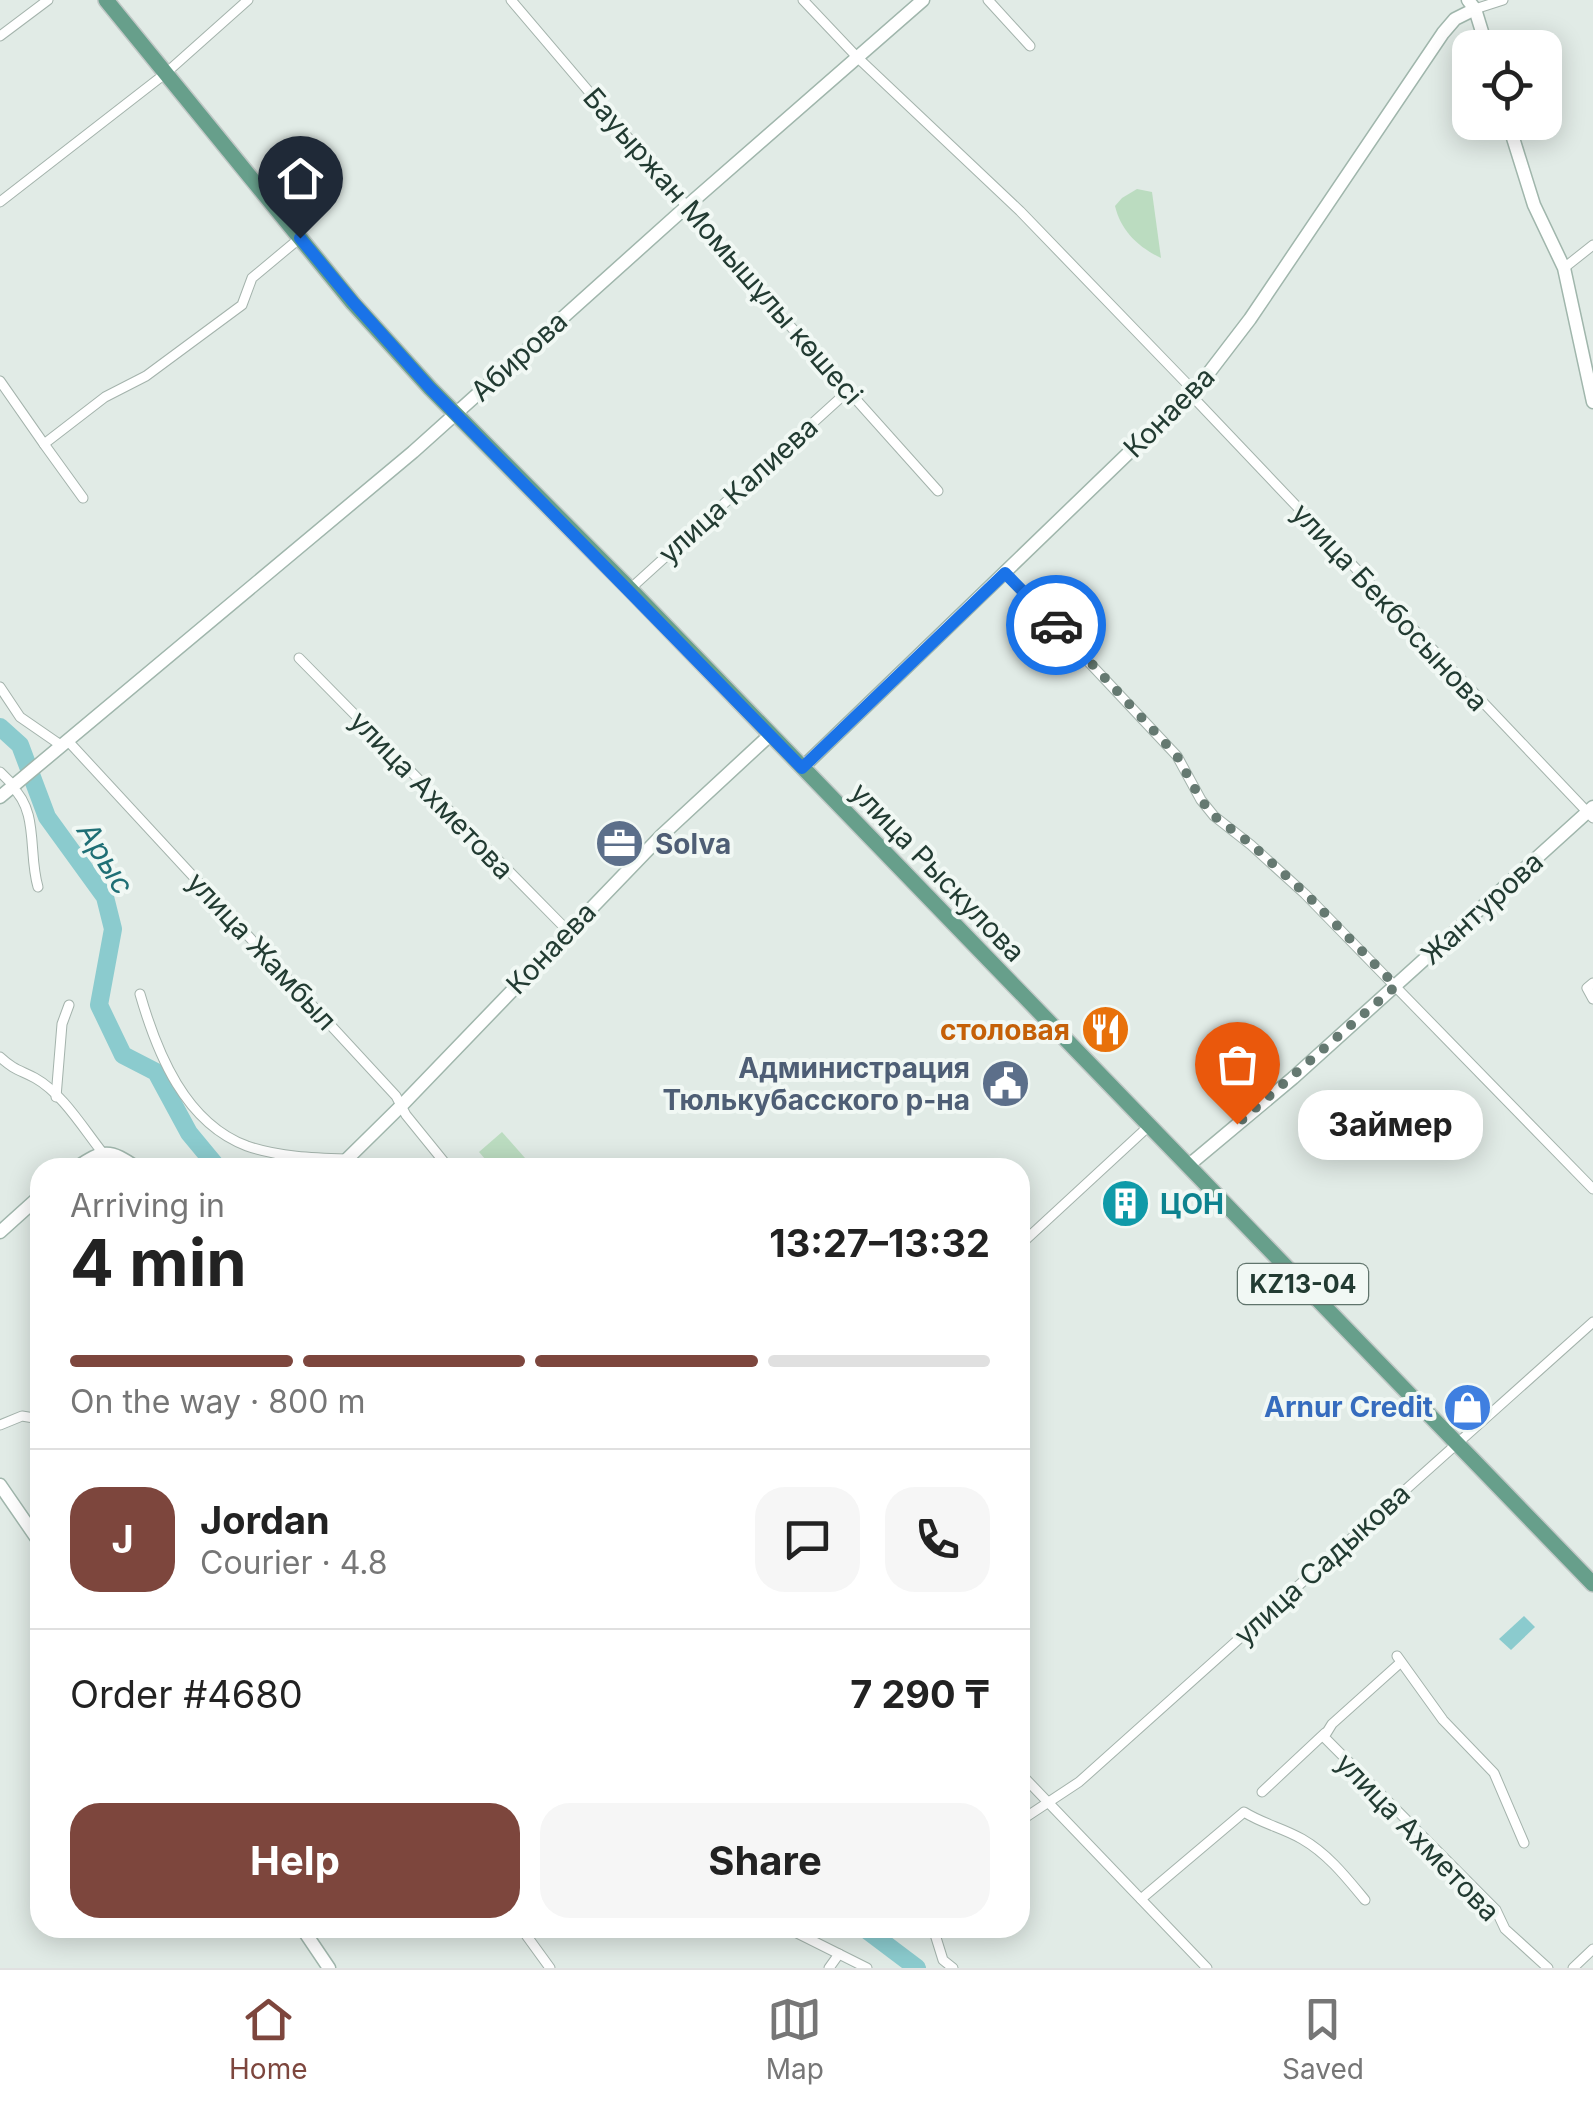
<!DOCTYPE html>
<html lang="en">
<head>
<meta charset="utf-8">
<style>
	:root { --surface:#fff; --page:#f6f6f6; --text:#222; --muted:#767676; --line:#e0e0e0; --accent:#7d463d }
	body { margin:0; font-family:Inter,sans-serif; background:var(--page); color:var(--text); height:100vh; display:flex; flex-direction:column; font-size:38px; white-space:nowrap }
	* { box-sizing:border-box; margin:0 }
	p { font-size:32px; color:var(--muted) }
	.icon { flex:none; width:55px; height:55px; fill:none; stroke:currentColor; stroke-width:2; stroke-linecap:round; stroke-linejoin:round }
	.map { position:relative; flex:1; overflow:hidden }
	.drawer { position:absolute; left:30px; top:1158px; width:1000px; height:780px; display:flex; flex-direction:column; background:var(--surface); border-radius:30px; box-shadow:0 5px 25px #0003 }
	.drawer>* { flex:none }
	.fabs { position:absolute; left:1452px; top:30px; display:grid; gap:20px }
	.fabs a { display:grid; place-items:center; width:110px; height:110px; border-radius:20px; background:var(--surface); box-shadow:0 5px 25px #0003; font-size:50px }
	.pin { position:absolute; display:grid; place-items:center; width:85px; height:85px; color:#fff; margin:-102px -42px; border-radius:50% 50% 50% 0; rotate:-45deg; box-shadow:0 0 10px #0007 }
	.pin .icon { rotate:45deg }
	.courier { position:absolute; display:grid; place-items:center; width:100px; height:100px; margin:-50px; border:8px solid #1a73e8; border-radius:50%; background:#fff; color:#222; box-shadow:0 2px 12px #0007 }
	.bubble { position:absolute; height:70px; border-radius:30px; background:var(--surface); box-shadow:0 5px 25px #0003; font-size:32px; font-weight:700; line-height:70px; text-align:center }
	.headline em { font-style:normal; font-weight:700 }
	.headline div { display:flex; flex-direction:column-reverse }
	.headline { display:flex; align-items:center; justify-content:space-between; height:170px; padding:0 40px }
	h1 { font-size:65px; font-weight:700; line-height:75px }
	.bar { display:grid; grid-template-columns:repeat(4,1fr); gap:15px 10px; align-content:center; height:120px; padding:0 40px }
	.bar i { height:12px; border-radius:8px; background:var(--line) }
	.bar .on { background:var(--accent) }
	.bar p { grid-column:span 4 }
	.line { display:flex; align-items:center; gap:25px; padding:0 40px; border-top:2px solid var(--line) }
	.line div { flex:1 }
	.round { display:grid; place-items:center; flex:none; width:105px; height:105px; border-radius:30px; background:var(--page) }
	.cta { display:flex; gap:20px; margin-top:auto; padding:20px 40px }
	.cta a { flex:1; height:115px; border-radius:30px; background:var(--accent); color:#fff; font-size:40px; font-weight:700; line-height:115px; text-align:center }
	.cta a+a { background:var(--page); color:var(--text) }
	.tabs { display:flex; justify-content:space-around; align-items:center; height:140px; border-top:2px solid var(--line); background:var(--surface); font-size:28px; color:var(--muted) }
	.tabs a { display:grid; justify-items:center; gap:5px }
	.tabs .on { color:var(--accent) }
	.map>svg:first-child { display:block }
</style>
</head>
<body>
<div class="map">
<svg width="1593" height="1968" viewBox="0 0 1593 1968">
	<rect width="100%" height="100%" fill="#e1ebe6"/>
	<g fill="#bbdcc0">
		<path d="M1137 189 1152 192 1161 258C1138 247 1121 231 1115 206L1122 198Z"/>
		<polygon points="502,1132 533,1167 492,1167 479,1152"/>
	</g>
	<polygon fill="#8bcbce" points="1524,1616 1535,1627 1511,1650 1499,1639"/>
	<g fill="none" stroke-linecap="round" stroke-linejoin="round">
		<g stroke="#8bcbce" stroke-width="18">
			<polyline points="0,727 20,745 47,817 105,897 113,929 99,1005 123,1055 156,1072 189,1133 218,1168"/>
			<polyline points="864,1928 917,1968"/>
		</g>
		<defs>
			<g id="street">
				<polyline points="511,0 750,281 938,491"/>
				<polyline points="803,0 857,57 1020,211 1194,391"/>
				<polyline points="988,0 1030,46"/>
				<polyline points="1475,9 1503,0"/>
				<polyline points="0,36 48,0"/>
				<polyline points="0,202 166,73 248,0"/>
				<polyline points="1564,268 1593,245"/>
				<polyline points="0,381 44,444 105,397 146,376 242,305 252,278 300,238"/>
				<polyline points="1190,394 1593,818"/>
				<polyline points="44,444 83,498"/>
				<polyline points="1005,573 1177,756 1201,800 1214,816 1251,845 1305,894 1593,1189"/>
				<polyline points="630,589 848,391"/>
				<polyline points="299,658 567,930"/>
				<polyline points="0,687 20,717 62,746"/>
				<polyline points="68,741 396,1096 406,1115 449,1168"/>
				<polyline points="0,772 14,786"/>
				<path d="M12 787C39 811 28 854 38 887"/>
				<polyline points="1593,983 1587,988 1593,999"/>
				<path d="M140 994C157 1053 185 1123 247 1146 279 1157 314 1158 347 1159"/>
				<path d="M0 1057C14 1070 20 1070 35 1078 62 1093 83 1128 102 1152"/>
				<polyline points="56,1097 62,1024 69,1005"/>
				<polyline points="1020,1245 1150,1125"/>
				<polyline points="0,1425 22,1416 40,1419"/>
				<polyline points="1397,1656 1443,1720 1494,1773 1524,1843"/>
				<polyline points="1400,1663 1332,1724 1324,1737 1496,1910 1505,1929 1548,1968"/>
				<polyline points="1020,1773 1207,1968"/>
				<polyline points="1262,1792 1325,1733"/>
				<polyline points="1020,1821 1079,1782 1593,1322"/>
				<path d="M1141 1899 1244 1812C1263 1824 1283 1828 1302 1839 1328 1854 1346 1877 1365 1900"/>
				<polyline points="521,1928 550,1968"/>
				<polyline points="787,1928 867,1968"/>
				<polyline points="933,1928 943,1960 953,1968"/>
				<polyline points="829,1968 839,1954"/>
				<polyline points="1573,1968 1593,1949"/>
			</g>
			<g id="secondary">
				<polyline points="1468,0 1475,9 1487,48"/>
				<polyline points="1508,122 1534,205 1564,268 1593,402"/>
				<polyline points="802,768 1201,383 1250,319 1443,33 1455,19 1475,9"/>
				<polyline points="0,797 413,452 686,207 923,0"/>
				<polyline points="1189,1165 1293,1078 1593,807"/>
				<path d="M76 1168C103 1149 110 1149 137 1168"/>
				<polyline points="338,1168 401,1106 662,835 770,735"/>
				<polyline points="0,1232 40,1196"/>
				<polyline points="0,1485 40,1543"/>
				<polyline points="302,1928 329,1968"/>
			</g>
			<polyline id="primary" points="106,0 353,303 430,388 630,589 1593,1584"/>
		</defs>
		<use href="#street" stroke="#a4b3ac" stroke-width="11"/>
		<use href="#secondary" stroke="#a0b6ac" stroke-width="15"/>
		<use href="#primary" stroke="#c1c8c6" stroke-width="18"/>
		<use href="#street" stroke="#fff" stroke-width="9"/>
		<use href="#secondary" stroke="#fff" stroke-width="12"/>
		<use href="#primary" stroke="#679f8b" stroke-width="15"/>
	</g>
	<g fill="none" stroke-linecap="round" stroke-linejoin="round">
		<polyline stroke="#657971" stroke-width="10" stroke-dasharray="0 18" points="1056,625 1177,756 1201,800 1214,816 1251,844 1306,894 1396,986 1237,1124"/>
		<polyline stroke="#1a73e8" stroke-width="12" points="300,238 353,302 430,388 802,768 1005,573 1056,625"/>
	</g>
	<defs>
		<symbol id="office-disc" viewBox="-11 -11 22 22"><circle r="9.5" fill="#5c6f8a" stroke="#f1f8f4"/><path d="M-6-3h4V-5.5h4V-3h4V5H-6ZM-1-4.5V-3h2v-1.5ZM-6 0V1H6V0Z" fill="#fff"/></symbol>
		<symbol id="restaurant-disc" viewBox="-11 -11 22 22"><circle r="9.5" fill="#e8710a" stroke="#f1f8f4"/><path d="M-5-6h1v4h1v-4h1v4h1v-4h1v5L-1.5 .5V6h-2V.5L-5-1ZM5-6V6H3V1.5H1.5Q1.5-4 5-6Z" fill="#fff"/></symbol>
		<symbol id="civic-disc" viewBox="-11 -11 22 22"><circle r="9.5" fill="#5c6f8a" stroke="#f1f8f4"/><path d="M-.6-6.5H3V-4.5H.6V-3L4-1V1h2V6H-6V1h2V-1L-.6-3ZM-1.2 2.5V6h2.4V2.5Z" fill="#fff"/></symbol>
		<symbol id="building-disc" viewBox="-11 -11 22 22"><circle r="9.5" fill="#0f9aa8" stroke="#f1f8f4"/><path d="M-4-6H4V6H1V3H-1V6H-4ZM-2.5-4.3h1.7v1.8h-1.7ZM.8-4.3h1.7v1.8H.8ZM-2.5-1h1.7V.8h-1.7ZM.8-1h1.7V.8H.8Z" fill="#fff"/></symbol>
		<symbol id="shop-disc" viewBox="-11 -11 22 22"><circle r="9.5" fill="#3f7fe0" stroke="#f1f8f4"/><path d="M-5-2.5h2.3a2.7 3.5 0 0 1 5.4 0H5L5.5 6h-11ZM-1.5-2.5h3a1.5 2.3 0 0 0-3 0Z" fill="#fff"/></symbol>
	</defs>
	<g fill-rule="evenodd">
		<use href="#office-disc" x="592" y="816" width="55" height="55"/>
		<use href="#restaurant-disc" x="1078" y="1002" width="55" height="55"/>
		<use href="#civic-disc" x="978" y="1056" width="55" height="55"/>
		<use href="#building-disc" x="1098" y="1176" width="55" height="55"/>
		<use href="#shop-disc" x="1440" y="1380" width="55" height="55"/>
	</g>
	<g text-anchor="middle" dominant-baseline="central" stroke-width="8" stroke-linejoin="round" paint-order="stroke">
		<rect fill="#f1f8f4" stroke="#60746c" stroke-width="2.5" x="1238" y="1264" width="130" height="40" rx="8"/>
		<g font-size="25" font-weight="bold" fill="#223b32">
			<text x="1303" y="1284">KZ13-04</text>
		</g>
		<g font-size="28" fill="#223b32" stroke="#f1f8f4">
			<text transform="translate(723 246) rotate(49)">Бауыржан Момышұлы көшесі</text>
			<text transform="translate(519 356) rotate(-42)">Абирова</text>
			<text transform="translate(1169 412) rotate(-45)">Конаева</text>
			<text transform="translate(738 490) rotate(-42)">улица Калиева</text>
			<text transform="translate(1390 607) rotate(47)">улица Бекбосынова</text>
			<text transform="translate(432 795) rotate(46)">улица Ахметова</text>
			<text transform="translate(938 872) rotate(46)">улица Рыскулова</text>
			<text transform="translate(1482 908) rotate(-42)">Жантурова</text>
			<text transform="translate(551 948) rotate(-46)">Конаева</text>
			<text transform="translate(262 951) rotate(47)">улица Жамбыл</text>
			<text transform="translate(1322 1564) rotate(-42)">улица Садыкова</text>
			<text transform="translate(1418 1837) rotate(46)">улица Ахметова</text>
		</g>
		<g font-size="28" font-weight="bold" fill="#4e5e75" stroke="#f1f8f4" text-anchor="start">
			<text x="655" y="844">Solva</text>
			<text x="970" y="1068" text-anchor="end">Администрация<tspan x="970" dy="32">Тюлькубасского р-на</tspan></text>
		</g>
		<g font-size="28" font-weight="bold" fill="#c56008" stroke="#f1f8f4" text-anchor="end">
			<text x="1070" y="1030">столовая</text>
		</g>
		<g font-size="28" font-weight="bold" fill="#0d838f" stroke="#f1f8f4" text-anchor="start">
			<text x="1160" y="1204">ЦОН</text>
		</g>
		<g font-size="28" font-weight="bold" fill="#366cbe" stroke="#f1f8f4" text-anchor="end">
			<text x="1433" y="1407">Arnur Credit</text>
		</g>
		<g font-size="30" font-style="italic" fill="#1f6f75" stroke="#f1f8f4">
			<text transform="translate(106 858) rotate(58)">Арыс</text>
		</g>
	</g>
</svg>
<div class="fabs">
<a><svg class="icon" aria-label="locate" viewBox="0 0 24 24"><circle cx="12" cy="12" r="6"/><path d="M12 2v4M12 18v4M2 12h4M18 12h4"/></svg></a>
</div>
<div class="pin" style="left:1237px;top:1124px;background:#ea580c"><svg class="icon" aria-label="bag" viewBox="0 0 24 24"><path d="M5 8h14l-1 12H6zM9 8a3 3 0 0 1 6 0"/></svg></div>
<div class="pin" style="left:300px;top:238px;background:#1f2937"><svg class="icon" aria-label="home" viewBox="0 0 24 24"><path d="M3 11l9-7 9 7M6 9v11h12V9"/></svg></div>
<div class="courier" style="left:1056px;top:625px"><svg class="icon" aria-label="car" viewBox="0 0 24 24"><path d="M5 17H2v-5l4-1 3-4h7l3 4 3 1v5h-3M9 17h6M6 11h13"/><circle cx="7" cy="17" r="2"/><circle cx="17" cy="17" r="2"/></svg></div>
<div class="bubble" style="left:1298px;top:1090px;width:185px">Займер</div>
<section class="drawer">
<div class="headline"><div><h1>4 min</h1><p>Arriving in</p></div><em>13:27–13:32</em></div>
<div class="bar"><i class="on"></i><i class="on"></i><i class="on"></i><i></i><p>On the way · 800 m</p></div>
<div class="line" style="height:180px"><b class="round" style="background:var(--accent);color:#fff">J</b><div><b>Jordan</b><p>Courier · 4.8</p></div><a class="round"><svg class="icon" aria-label="chat" viewBox="0 0 24 24"><path d="M4 5h16v11H9l-5 4z"/></svg></a><a class="round"><svg class="icon" aria-label="phone" viewBox="0 0 24 24"><path d="M5 4h4l2 5-3 2q2 4 5 5l2-3 5 2v4C11 20 4 13 5 4z"/></svg></a></div>
<div class="line" style="height:130px"><div>Order #4680</div><b>7 290 ₸</b></div>
<div class="cta"><a>Help</a><a>Share</a></div>
</section>
</div>
<nav class="tabs">
<a class="on"><svg class="icon" aria-label="home" viewBox="0 0 24 24"><path d="M3 11l9-7 9 7M6 9v11h12V9"/></svg>Home</a>
<a><svg class="icon" aria-label="map" viewBox="0 0 24 24"><path d="M3 6l6-2 6 2 6-2v14l-6 2-6-2-6 2zM9 4v14M15 6v14"/></svg>Map</a>
<a><svg class="icon" aria-label="saved" viewBox="0 0 24 24"><path d="M7 4h10v16l-5-4-5 4z"/></svg>Saved</a>
</nav>
</body>
</html>
